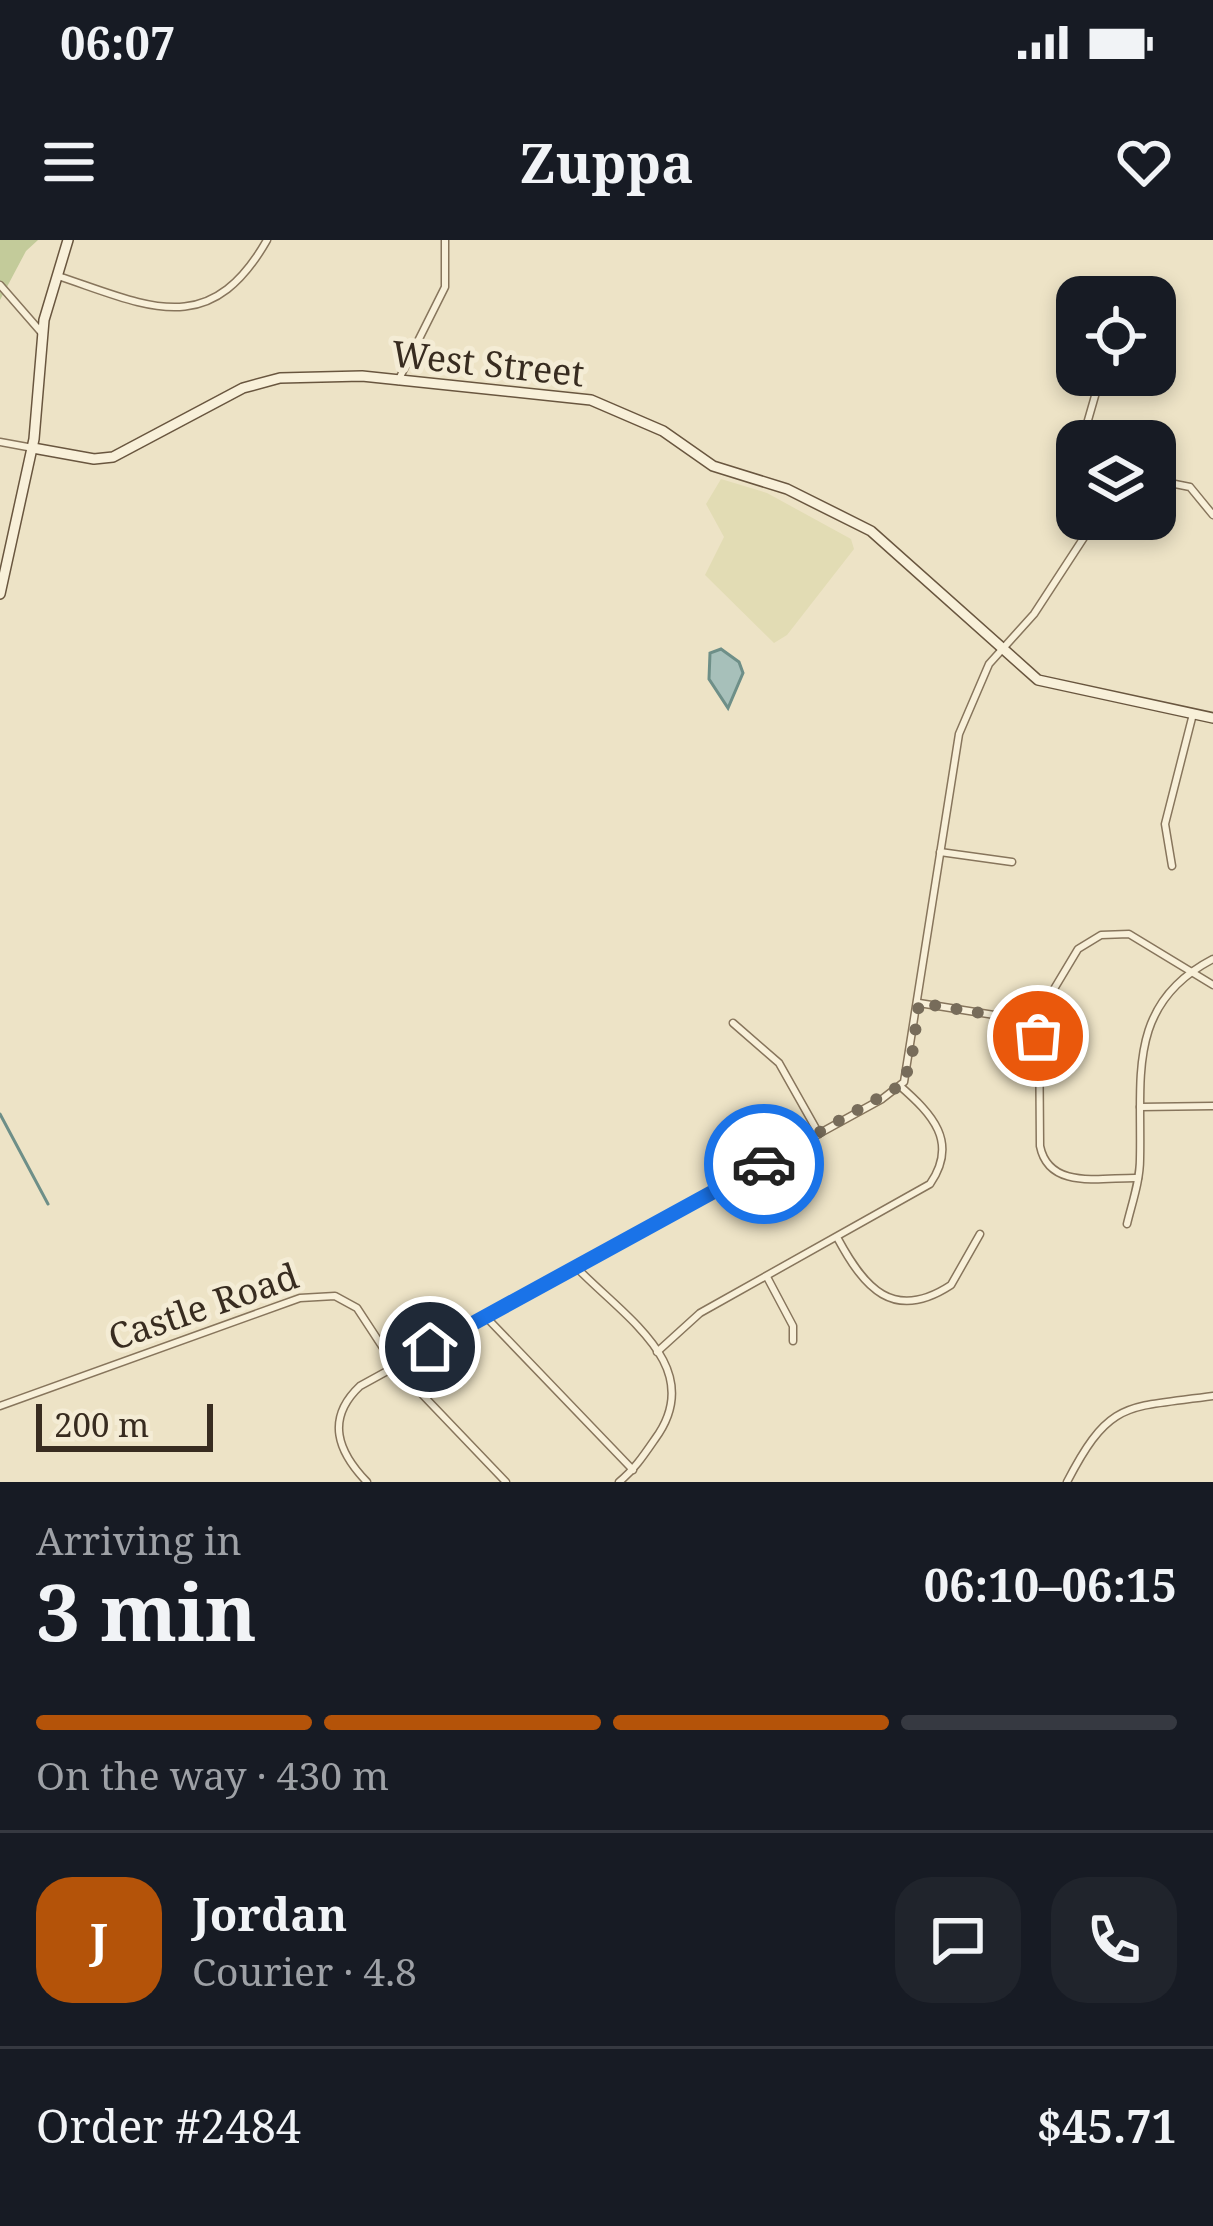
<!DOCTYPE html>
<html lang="en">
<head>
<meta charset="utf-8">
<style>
	:root { --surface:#171b24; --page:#20242c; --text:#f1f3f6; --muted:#9ea1a6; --line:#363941; --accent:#b45309 }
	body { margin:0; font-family:"Noto Serif",serif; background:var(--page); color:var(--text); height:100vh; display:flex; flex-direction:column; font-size:45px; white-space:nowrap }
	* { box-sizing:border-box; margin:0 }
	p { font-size:39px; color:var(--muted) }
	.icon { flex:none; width:66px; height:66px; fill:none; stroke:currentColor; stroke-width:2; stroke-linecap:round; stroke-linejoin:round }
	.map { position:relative; height:1242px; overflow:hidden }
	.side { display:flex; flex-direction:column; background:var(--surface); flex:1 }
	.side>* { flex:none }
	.fabs { position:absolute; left:1056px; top:36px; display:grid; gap:24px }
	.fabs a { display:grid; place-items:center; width:120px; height:120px; border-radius:24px; background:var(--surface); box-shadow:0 6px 18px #0003; font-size:60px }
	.scale { position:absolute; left:36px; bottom:30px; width:177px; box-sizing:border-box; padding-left:12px; border:6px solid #382c20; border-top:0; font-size:33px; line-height:42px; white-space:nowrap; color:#382c20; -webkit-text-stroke:9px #f4ecd5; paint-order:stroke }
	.pin { position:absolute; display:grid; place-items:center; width:102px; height:102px; color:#fff; margin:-51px; border:6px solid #fff; border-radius:50%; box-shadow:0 3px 12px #0007 }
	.courier { position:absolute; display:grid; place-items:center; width:120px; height:120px; margin:-60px; border:9px solid #1a73e8; border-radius:50%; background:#fff; color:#222; box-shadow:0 3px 15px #0007 }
	.summary em { font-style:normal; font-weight:700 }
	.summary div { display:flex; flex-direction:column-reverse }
	.summary { display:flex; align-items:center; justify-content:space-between; height:204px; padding:0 36px }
	h1 { font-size:78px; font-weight:700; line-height:90px }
	.bar { display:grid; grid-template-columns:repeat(4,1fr); gap:18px 12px; align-content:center; height:144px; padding:0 36px }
	.bar i { height:15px; border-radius:9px; background:var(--line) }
	.bar .on { background:var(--accent) }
	.bar p { grid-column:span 4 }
	.line { display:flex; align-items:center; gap:30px; padding:0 36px; border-top:3px solid var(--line) }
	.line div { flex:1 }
	.round { display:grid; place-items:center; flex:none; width:126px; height:126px; border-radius:36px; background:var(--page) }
	.status { display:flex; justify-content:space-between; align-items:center; height:84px; padding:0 60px; background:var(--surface); direction:ltr }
	.status svg { height:33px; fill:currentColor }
	header { display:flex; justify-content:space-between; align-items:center; height:156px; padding:0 36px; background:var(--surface); font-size:54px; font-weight:700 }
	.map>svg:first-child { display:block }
</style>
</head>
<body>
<div class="status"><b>06:07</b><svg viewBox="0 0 49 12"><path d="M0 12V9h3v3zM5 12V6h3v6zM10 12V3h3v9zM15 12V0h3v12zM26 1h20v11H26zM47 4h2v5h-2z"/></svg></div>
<header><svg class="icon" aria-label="menu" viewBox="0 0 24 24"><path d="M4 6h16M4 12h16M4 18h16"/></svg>Zuppa<svg class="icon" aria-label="heart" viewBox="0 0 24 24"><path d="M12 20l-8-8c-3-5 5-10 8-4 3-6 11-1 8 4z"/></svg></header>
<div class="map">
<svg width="1213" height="1242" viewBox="0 0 1213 1242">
	<rect width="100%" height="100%" fill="#ede3c6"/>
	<polygon fill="#e2dcb4" points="721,239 767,253 851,299 854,309 787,395 774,403 705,335 724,297 706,264"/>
	<polygon fill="#c3cb9a" points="0,0 38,0 26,11 0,60"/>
	<polygon fill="#a7c0ba" stroke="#6e8f88" stroke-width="3" points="721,409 739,422 743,433 728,468 709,439 710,413"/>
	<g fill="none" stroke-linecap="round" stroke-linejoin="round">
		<polyline stroke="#6e8f88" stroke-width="3" points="0,874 48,964"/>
		<defs>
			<g id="street">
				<path d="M58 36C146 65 209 102 267 0"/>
				<polyline points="0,45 41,92"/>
				<polyline points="398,141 445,47 445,0"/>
				<polyline points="1082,201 1101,135"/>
				<polyline points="0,202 33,208"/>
				<polyline points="1155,240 1190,247 1213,275"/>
				<polyline points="940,612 1012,622"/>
				<polyline points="1172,626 1165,584 1193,474"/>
				<polyline points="919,763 1038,782"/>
				<polyline points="733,783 779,823 819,894"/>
				<polyline points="1140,867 1213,866"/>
				<path d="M1138 938C1103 937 1049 951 1040 906L1039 774 1078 709 1101 695 1129 694 1213 745"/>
				<path d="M1127 984C1132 963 1140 941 1140 919 1142 838 1126 764 1213 719"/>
				<path d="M838 999C864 1047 893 1083 951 1045L980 994"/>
				<path d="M576 1027C624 1077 708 1127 655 1199 644 1215 634 1230 619 1242"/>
				<polyline points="767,1037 793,1086 793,1101"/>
				<polyline points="486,1077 633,1230"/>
				<path d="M657 1112 700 1073 930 944C959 902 932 874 900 846"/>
				<polyline points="0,1166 300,1058 335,1056 357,1068 395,1126 506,1242"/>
				<path d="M367 1242C338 1212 325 1179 360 1146L882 859 904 842 959 494 989 424 1034 374 1096 279"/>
				<path d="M1067 1242C1110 1159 1126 1168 1213 1156"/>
			</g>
			<g id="secondary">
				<polyline points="33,208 94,219 113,217 243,148 280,138 362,136 591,160 663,191 713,226 787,249 871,291 1038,440 1213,478"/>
				<polyline points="0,354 34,199 44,80 68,0"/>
			</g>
		</defs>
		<use href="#street" stroke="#87755c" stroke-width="9"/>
		<use href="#secondary" stroke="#69563f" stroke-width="12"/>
		<use href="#street" stroke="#f8f0d9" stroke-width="6"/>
		<use href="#secondary" stroke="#f8f0d9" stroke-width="9"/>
	</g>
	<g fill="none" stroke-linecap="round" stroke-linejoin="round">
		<polyline stroke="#776c5a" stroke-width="12" stroke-dasharray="0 21.6" points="764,924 901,845 911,823 919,763 1038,782 1038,796"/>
		<polyline stroke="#1a73e8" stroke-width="15" points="430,1107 764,924"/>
	</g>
	<g text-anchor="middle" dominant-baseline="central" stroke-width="10" stroke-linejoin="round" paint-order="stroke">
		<g font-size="36" fill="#382c20" stroke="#f4ecd5">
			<text transform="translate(488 123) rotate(6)">West Street</text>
			<text transform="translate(203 1066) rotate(-19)">Castle Road</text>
		</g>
	</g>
</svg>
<div class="fabs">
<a><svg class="icon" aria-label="locate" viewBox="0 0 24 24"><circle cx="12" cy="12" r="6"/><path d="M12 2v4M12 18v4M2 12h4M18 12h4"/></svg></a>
<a><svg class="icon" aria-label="layers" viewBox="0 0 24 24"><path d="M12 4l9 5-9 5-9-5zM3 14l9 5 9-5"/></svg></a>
</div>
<div class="scale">200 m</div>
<div class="pin" style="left:1038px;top:796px;background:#ea580c"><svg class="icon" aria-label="bag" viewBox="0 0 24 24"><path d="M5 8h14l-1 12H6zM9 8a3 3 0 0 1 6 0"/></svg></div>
<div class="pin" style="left:430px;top:1107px;background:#1f2937"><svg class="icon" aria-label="home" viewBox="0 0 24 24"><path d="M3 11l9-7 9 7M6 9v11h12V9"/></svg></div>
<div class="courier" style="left:764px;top:924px"><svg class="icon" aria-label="car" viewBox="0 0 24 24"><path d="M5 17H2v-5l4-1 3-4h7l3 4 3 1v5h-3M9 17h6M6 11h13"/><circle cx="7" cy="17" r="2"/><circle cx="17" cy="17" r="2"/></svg></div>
</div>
<section class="side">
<div class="summary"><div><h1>3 min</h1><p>Arriving in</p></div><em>06:10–06:15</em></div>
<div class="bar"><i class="on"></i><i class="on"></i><i class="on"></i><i></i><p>On the way · 430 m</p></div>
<div class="line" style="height:216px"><b class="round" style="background:var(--accent);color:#fff">J</b><div><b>Jordan</b><p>Courier · 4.8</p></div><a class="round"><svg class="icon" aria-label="chat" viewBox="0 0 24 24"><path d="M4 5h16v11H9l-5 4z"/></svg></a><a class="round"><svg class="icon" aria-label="phone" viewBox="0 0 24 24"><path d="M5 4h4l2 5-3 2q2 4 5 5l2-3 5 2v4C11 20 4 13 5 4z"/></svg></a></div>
<div class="line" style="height:156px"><div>Order #2484</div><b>$45.71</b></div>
</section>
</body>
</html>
